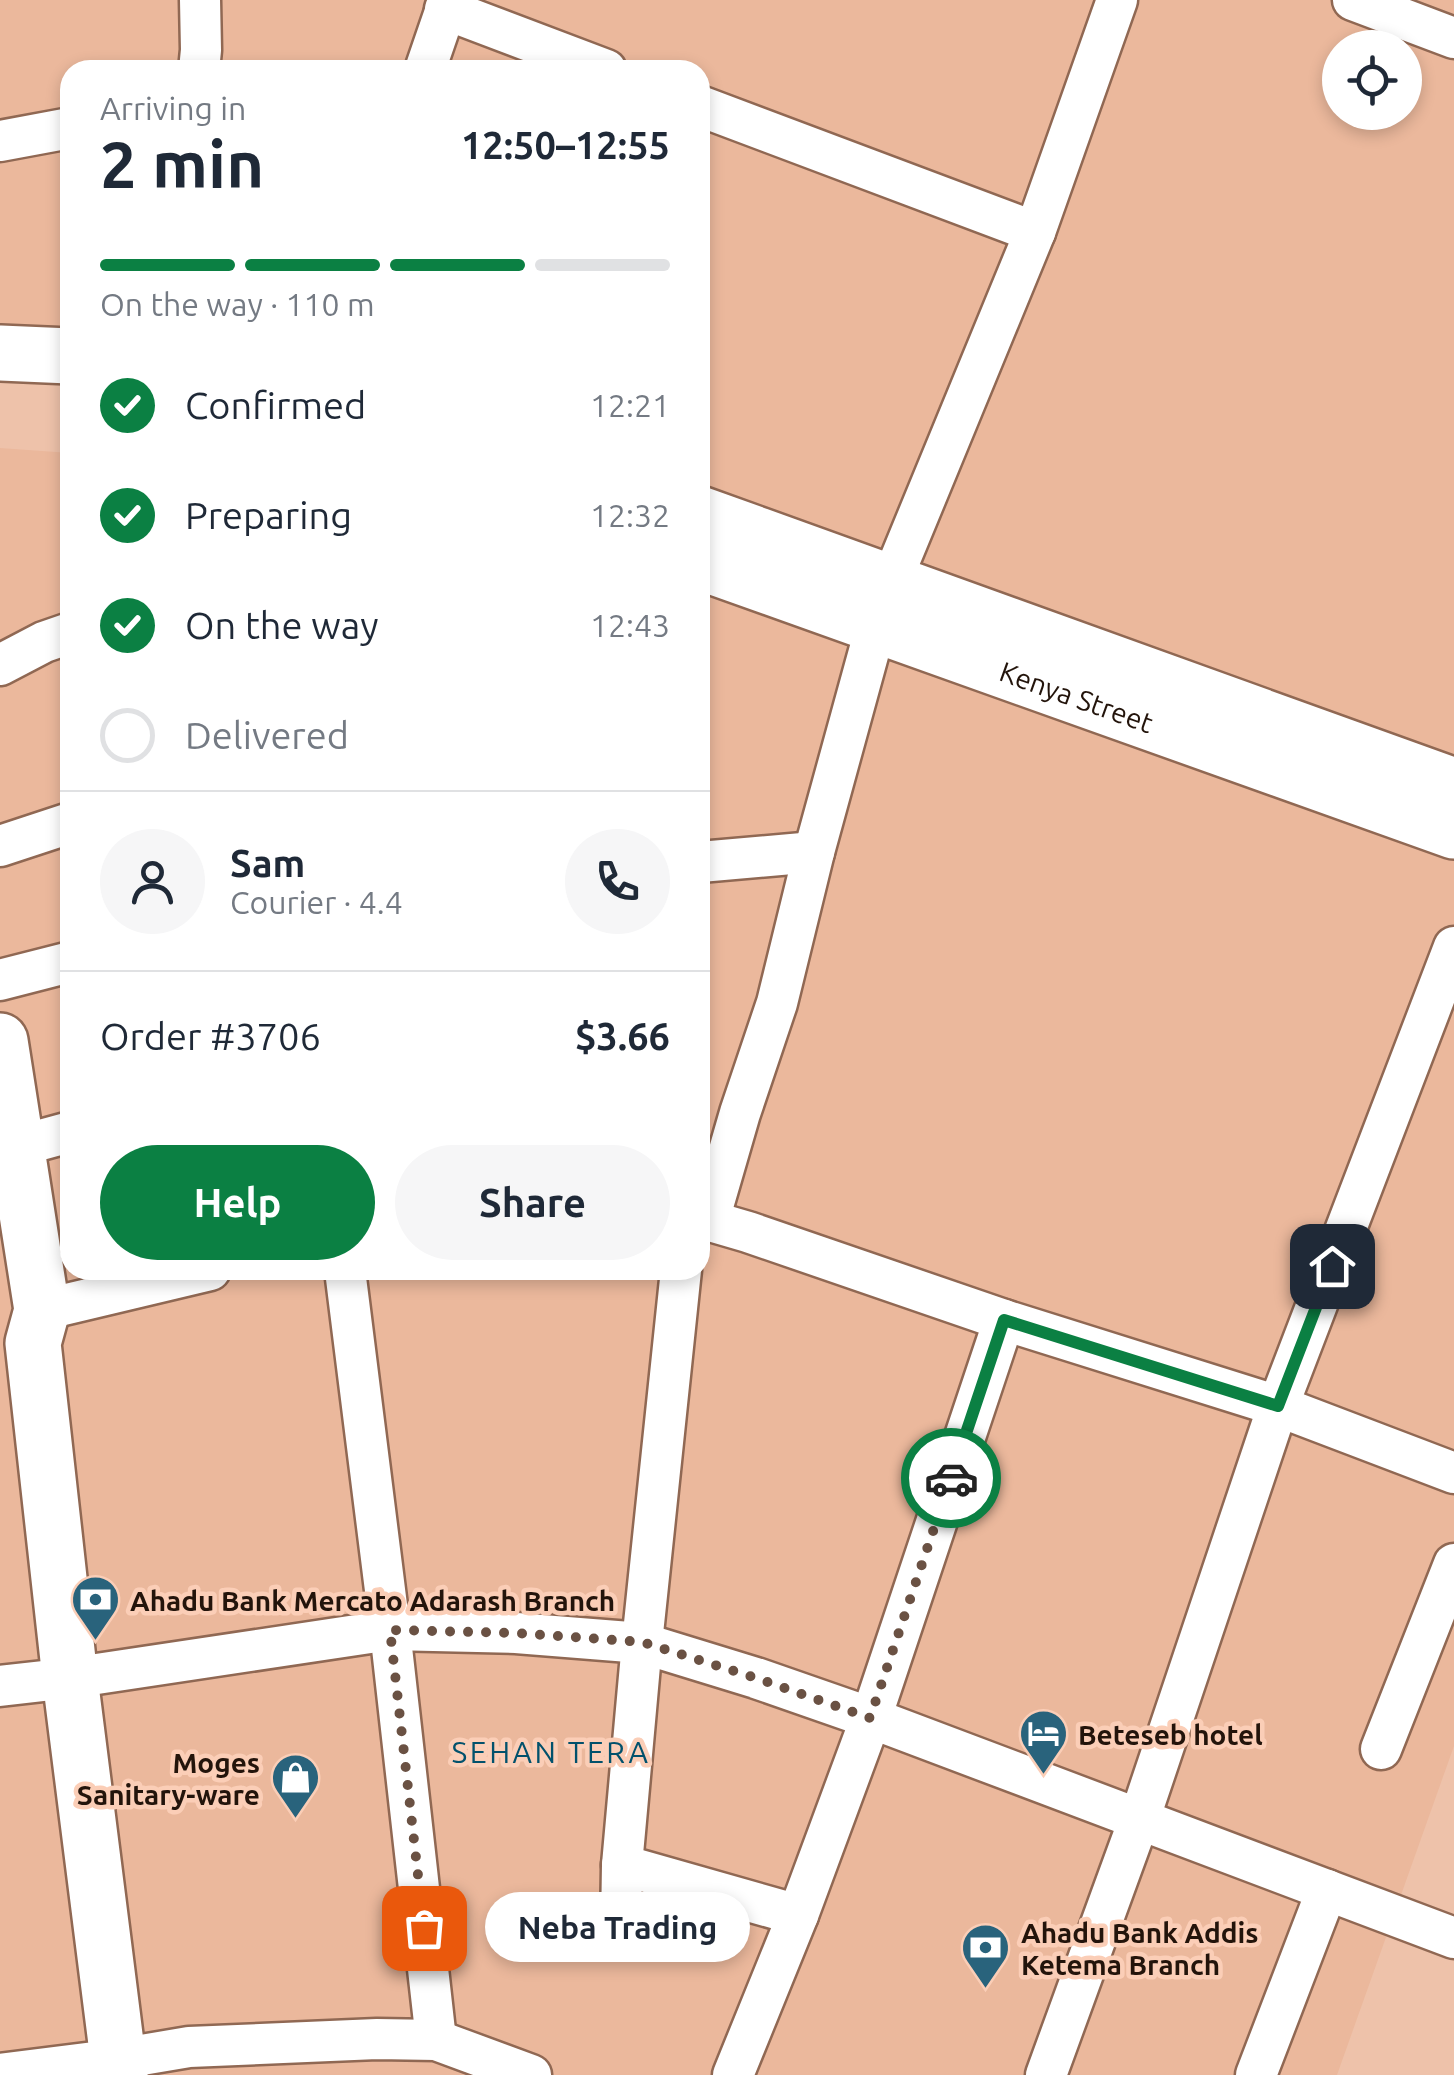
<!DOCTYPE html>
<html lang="en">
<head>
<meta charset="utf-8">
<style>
	:root { --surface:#fff; --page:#f6f6f7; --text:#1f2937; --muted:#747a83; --line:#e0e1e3; --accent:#0b8043 }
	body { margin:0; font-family:Ubuntu,sans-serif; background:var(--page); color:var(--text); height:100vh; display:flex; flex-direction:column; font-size:38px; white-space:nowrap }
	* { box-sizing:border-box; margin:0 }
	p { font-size:32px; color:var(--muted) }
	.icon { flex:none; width:55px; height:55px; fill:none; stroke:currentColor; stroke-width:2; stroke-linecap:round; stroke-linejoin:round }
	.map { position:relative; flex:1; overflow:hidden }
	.sheet { position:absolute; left:60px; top:60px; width:650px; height:1220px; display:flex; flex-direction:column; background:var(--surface); border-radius:30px; box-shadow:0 5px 15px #0003 }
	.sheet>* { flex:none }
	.tools { position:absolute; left:1322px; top:30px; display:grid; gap:20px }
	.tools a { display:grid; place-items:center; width:100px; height:100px; border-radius:50%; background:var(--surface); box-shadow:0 5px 15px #0003; font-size:50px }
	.pin { position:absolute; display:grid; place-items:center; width:85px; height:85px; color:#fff; margin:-42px; border-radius:20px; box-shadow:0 5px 15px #0006 }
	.courier { position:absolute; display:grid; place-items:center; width:100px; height:100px; margin:-50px; border:8px solid #0b8043; border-radius:50%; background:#fff; color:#222; box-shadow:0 2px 12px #0007 }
	.bubble { position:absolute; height:70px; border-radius:35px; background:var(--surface); box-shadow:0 5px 15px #0003; font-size:32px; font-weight:600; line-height:70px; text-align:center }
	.head em { font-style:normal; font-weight:600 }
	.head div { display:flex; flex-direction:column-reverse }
	.head { display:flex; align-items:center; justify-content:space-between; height:170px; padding:0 40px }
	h1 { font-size:65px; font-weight:600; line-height:75px }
	.bar { display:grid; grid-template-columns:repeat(4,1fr); gap:15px 10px; align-content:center; height:120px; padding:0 40px }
	.bar i { height:12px; border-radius:8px; background:var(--line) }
	.bar .current { background:var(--accent) }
	.bar p { grid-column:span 4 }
	.line { display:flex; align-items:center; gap:25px; padding:0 40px; border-top:2px solid var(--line) }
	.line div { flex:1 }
	.round { display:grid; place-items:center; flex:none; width:105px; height:105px; border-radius:52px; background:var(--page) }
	ol { padding:0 40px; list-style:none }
	li { display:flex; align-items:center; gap:30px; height:110px }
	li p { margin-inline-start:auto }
	li .icon { padding:10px; border-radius:50%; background:var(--accent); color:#fff; stroke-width:4 }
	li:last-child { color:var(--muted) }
	li i { width:55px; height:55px; border:5px solid var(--line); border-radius:50% }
	.action { display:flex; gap:20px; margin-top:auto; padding:20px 40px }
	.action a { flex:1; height:115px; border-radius:60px; background:var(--accent); color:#fff; font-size:40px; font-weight:600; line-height:115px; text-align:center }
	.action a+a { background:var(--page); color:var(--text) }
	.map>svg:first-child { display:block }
</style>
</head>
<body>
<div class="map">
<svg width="1454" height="2075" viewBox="0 0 1454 2075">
	<rect width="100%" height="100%" fill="#eec2aa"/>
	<g fill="#ebb89c" fill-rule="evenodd">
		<polygon points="0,0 1117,0 884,593 700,524 700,70 70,70 70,347 0,341"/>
		<path d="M1122 0H1454V1746L1337 2075H0V448L70 453V1270H700V532L888 595ZM1340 48H1405V112H1340Z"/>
	</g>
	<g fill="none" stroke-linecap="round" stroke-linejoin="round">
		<defs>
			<g id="street">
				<polyline points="1353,0 1454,38"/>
				<polyline points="445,9 606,70"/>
				<polyline points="199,70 201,50 200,0"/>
				<polyline points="425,70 449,0"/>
				<polyline points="700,106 1035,232"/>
				<polyline points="0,141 70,128"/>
				<polyline points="0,665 44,642 70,633"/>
				<polyline points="0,846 70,823"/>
				<polyline points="700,862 814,852"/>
				<polyline points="0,980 70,962"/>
				<polyline points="15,1147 70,1132"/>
				<polyline points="700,1218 748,1232 1004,1320 1278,1406 1454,1473"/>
				<polyline points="709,1220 740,1113 777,1003 814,852 876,626 890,584 1035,232 1117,0"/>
				<polyline points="345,1270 390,1630 436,2040"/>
				<polyline points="42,1310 210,1270"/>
				<polyline points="0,1686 70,1678 390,1630 516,1633 642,1643 756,1678 871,1718 1454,1938"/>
				<polyline points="1381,1749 1454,1564"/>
				<polyline points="622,1865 798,1915"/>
				<polyline points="621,1925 622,1865 642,1643 681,1270"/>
				<polyline points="0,2074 118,2059 189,2047 377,2039 436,2040 531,2075"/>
				<polyline points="733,2075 798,1915 871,1718 1004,1320"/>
				<polyline points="1046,2075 1139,1820 1278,1406 1454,947"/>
				<polyline points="1256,2075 1327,1890"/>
			</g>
			<g id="secondary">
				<polyline points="0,353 70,356"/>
				<polyline points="700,514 1454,786"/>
				<path id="s1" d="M700 562 1454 831"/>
				<polyline points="0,1041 42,1310 33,1343 70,1678 120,2075"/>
			</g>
		</defs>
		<use href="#street" stroke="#906853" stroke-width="45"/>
		<use href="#secondary" stroke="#906853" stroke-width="60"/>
		<use href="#street" stroke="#fff" stroke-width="40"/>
		<use href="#secondary" stroke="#fff" stroke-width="55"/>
	</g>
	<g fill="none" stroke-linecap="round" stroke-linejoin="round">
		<polyline stroke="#6a5143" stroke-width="10" stroke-dasharray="0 18" points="424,1928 390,1630 516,1633 642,1642 756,1678 870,1718 951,1478"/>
		<polyline stroke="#0b8043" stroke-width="12" points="951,1478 1004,1320 1278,1406 1332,1266"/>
	</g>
	<defs>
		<symbol id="bank-pin" viewBox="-11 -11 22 30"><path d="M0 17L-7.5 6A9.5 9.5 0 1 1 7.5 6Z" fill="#29637c" stroke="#fbceb7"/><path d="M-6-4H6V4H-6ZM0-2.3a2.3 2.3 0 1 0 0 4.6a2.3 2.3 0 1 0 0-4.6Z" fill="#fff"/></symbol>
		<symbol id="hotel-pin" viewBox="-11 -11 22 30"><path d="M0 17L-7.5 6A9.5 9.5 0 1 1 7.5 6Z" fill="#29637c" stroke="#fbceb7"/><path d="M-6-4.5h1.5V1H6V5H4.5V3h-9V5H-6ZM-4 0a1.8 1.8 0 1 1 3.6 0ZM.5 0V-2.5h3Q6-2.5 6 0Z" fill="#fff"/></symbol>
		<symbol id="shop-pin" viewBox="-11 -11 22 30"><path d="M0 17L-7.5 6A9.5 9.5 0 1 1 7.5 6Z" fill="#29637c" stroke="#fbceb7"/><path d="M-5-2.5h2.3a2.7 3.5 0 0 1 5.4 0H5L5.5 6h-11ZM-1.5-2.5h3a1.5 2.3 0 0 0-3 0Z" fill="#fff"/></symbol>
	</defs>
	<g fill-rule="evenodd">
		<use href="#bank-pin" x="68" y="1572" width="55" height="75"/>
		<use href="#hotel-pin" x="1016" y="1706" width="55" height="75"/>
		<use href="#shop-pin" x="268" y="1750" width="55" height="75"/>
		<use href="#bank-pin" x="958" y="1920" width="55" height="75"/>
	</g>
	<g text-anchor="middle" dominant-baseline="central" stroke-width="9" stroke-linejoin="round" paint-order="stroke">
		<g font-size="28" fill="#23140b" stroke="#fbceb7">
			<text stroke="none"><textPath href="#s1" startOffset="400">Kenya Street</textPath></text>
		</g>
		<g font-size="28" font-weight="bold" fill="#23140b" stroke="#fbceb7" text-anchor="start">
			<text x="130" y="1600">Ahadu Bank Mercato Adarash Branch</text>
			<text x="1078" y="1734">Beteseb hotel</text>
			<text x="260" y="1762" text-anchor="end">Moges<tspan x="260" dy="32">Sanitary-ware</tspan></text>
			<text x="1021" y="1932">Ahadu Bank Addis<tspan x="1021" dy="32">Ketema Branch</tspan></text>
		</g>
		<g font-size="30" letter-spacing="2.5" fill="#02516c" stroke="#fbceb7">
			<text x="551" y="1752">SEHAN TERA</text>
		</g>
	</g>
</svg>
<div class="tools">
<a><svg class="icon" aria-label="locate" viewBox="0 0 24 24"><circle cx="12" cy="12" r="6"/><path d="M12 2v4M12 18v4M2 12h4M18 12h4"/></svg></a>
</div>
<div class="pin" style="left:424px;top:1928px;background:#ea580c"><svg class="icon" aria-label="bag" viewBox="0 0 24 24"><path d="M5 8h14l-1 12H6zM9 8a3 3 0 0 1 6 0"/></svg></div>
<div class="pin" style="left:1332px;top:1266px;background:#1f2937"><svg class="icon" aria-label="home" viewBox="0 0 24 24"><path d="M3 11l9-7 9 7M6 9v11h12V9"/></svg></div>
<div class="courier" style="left:951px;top:1478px"><svg class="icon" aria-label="car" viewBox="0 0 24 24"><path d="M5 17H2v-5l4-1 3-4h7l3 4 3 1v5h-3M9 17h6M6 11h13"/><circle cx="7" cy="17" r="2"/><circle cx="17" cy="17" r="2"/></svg></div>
<div class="bubble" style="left:485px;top:1892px;width:265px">Neba Trading</div>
<section class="sheet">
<div class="head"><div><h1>2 min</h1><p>Arriving in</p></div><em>12:50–12:55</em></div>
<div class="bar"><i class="current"></i><i class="current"></i><i class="current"></i><i></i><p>On the way · 110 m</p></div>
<ol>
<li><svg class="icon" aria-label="check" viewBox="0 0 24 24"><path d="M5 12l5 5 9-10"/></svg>Confirmed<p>12:21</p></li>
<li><svg class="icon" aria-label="check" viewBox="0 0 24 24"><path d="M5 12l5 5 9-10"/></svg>Preparing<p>12:32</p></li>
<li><svg class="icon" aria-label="check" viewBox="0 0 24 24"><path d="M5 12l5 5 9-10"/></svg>On the way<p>12:43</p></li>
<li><i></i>Delivered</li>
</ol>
<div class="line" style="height:180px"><a class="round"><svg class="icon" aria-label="person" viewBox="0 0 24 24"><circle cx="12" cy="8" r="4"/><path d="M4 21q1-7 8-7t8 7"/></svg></a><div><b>Sam</b><p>Courier · 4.4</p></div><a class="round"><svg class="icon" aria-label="phone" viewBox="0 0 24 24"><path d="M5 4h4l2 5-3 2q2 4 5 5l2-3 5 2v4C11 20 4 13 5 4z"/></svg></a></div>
<div class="line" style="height:130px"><div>Order #3706</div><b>$3.66</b></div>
<div class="action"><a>Help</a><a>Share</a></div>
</section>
</div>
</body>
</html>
